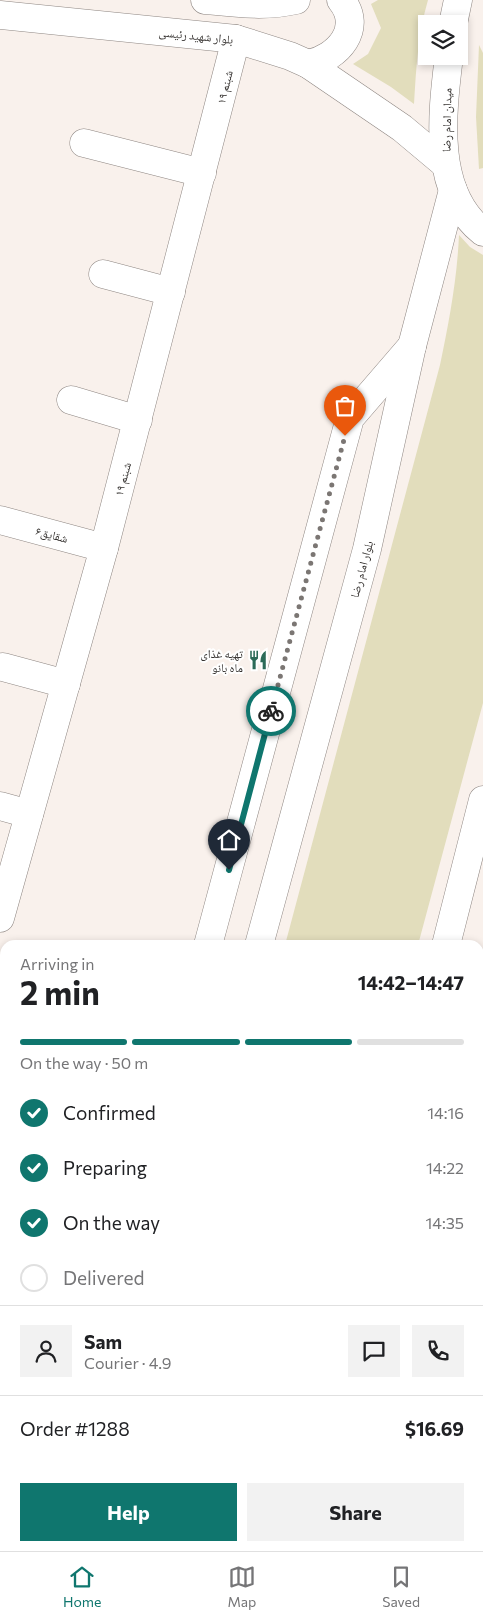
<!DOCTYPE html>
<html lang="en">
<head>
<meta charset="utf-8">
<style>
	:root { --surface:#fff; --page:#f2f2f2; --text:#202124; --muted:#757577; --line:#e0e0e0; --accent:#0f766e }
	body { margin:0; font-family:Commissioner,"Noto Naskh Arabic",sans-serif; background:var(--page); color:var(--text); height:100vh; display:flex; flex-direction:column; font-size:19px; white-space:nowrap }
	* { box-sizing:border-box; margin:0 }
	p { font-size:16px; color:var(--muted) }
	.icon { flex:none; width:28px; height:28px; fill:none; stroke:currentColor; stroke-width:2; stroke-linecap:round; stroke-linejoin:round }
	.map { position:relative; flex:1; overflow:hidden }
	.panel { position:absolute; left:0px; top:940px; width:484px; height:611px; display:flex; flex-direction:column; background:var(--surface); border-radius:15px 15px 0 0; box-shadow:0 2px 8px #0003 }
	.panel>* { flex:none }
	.fabs { position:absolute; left:418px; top:15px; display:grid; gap:10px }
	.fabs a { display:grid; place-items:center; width:50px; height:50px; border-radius:0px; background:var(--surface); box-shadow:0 2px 8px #0003; font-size:25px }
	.pin { position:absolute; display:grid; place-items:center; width:42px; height:42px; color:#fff; margin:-51px -21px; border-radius:50% 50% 50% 0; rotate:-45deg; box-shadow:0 0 5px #0007 }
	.pin .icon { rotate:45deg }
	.courier { position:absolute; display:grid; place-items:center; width:50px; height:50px; margin:-25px; border:4px solid #0f766e; border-radius:50%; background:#fff; color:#222; box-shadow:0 1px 6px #0007 }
	.overview em { font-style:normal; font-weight:700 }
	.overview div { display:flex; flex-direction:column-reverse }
	.overview { display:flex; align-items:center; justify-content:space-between; height:85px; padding:0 20px }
	h1 { font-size:32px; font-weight:700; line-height:38px }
	.bar { display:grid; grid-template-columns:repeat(4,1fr); gap:8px 5px; align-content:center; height:60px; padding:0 20px }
	.bar i { height:6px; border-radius:4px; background:var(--line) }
	.bar .current { background:var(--accent) }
	.bar p { grid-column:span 4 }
	.line { display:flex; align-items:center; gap:12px; padding:0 20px; border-top:1px solid var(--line) }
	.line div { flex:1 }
	.round { display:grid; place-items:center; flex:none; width:52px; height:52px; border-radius:0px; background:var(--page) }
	ol { padding:0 20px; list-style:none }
	li { display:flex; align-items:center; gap:15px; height:55px }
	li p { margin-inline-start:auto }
	li .icon { padding:5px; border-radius:50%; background:var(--accent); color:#fff; stroke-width:4 }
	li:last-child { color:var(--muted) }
	li i { width:28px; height:28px; border:2px solid var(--line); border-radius:50% }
	.cta { display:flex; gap:10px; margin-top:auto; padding:10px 20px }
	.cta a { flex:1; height:58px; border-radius:0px; background:var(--accent); color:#fff; font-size:20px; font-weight:700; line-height:58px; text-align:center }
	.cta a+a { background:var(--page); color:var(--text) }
	.tabs { display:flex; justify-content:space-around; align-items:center; height:70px; border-top:1px solid var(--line); background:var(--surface); font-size:14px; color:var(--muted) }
	.tabs a { display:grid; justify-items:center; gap:2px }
	.tabs .current { color:var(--accent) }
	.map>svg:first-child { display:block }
</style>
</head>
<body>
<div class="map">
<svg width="483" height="1551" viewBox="0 0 483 1551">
	<rect width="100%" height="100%" fill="#f9f1ec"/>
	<g fill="#e2ddbc">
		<path d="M378 0H428C418 34 416 69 414 104L391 87 353 64 368 54 381 28 371 4Z"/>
		<polygon points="479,45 483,53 483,168 479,169 476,117"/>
		<path d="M459 235 470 247 483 255V703L418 945H285L440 365C449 322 457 280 459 235Z"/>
	</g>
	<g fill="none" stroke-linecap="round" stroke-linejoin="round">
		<defs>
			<g id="minor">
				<polyline points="84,143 202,173"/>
				<polyline points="103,274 171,292"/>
				<polyline points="71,400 138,420"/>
				<polyline points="0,520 104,548"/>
				<polyline points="3,667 66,684"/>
				<polyline points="0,806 29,814"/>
				<polyline points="0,918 104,548 236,39"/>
				<polyline points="208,945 350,418 412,346"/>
				<polyline points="479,1037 483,1021"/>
				<polyline points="0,1343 5,1344"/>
				<polyline points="44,1551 46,1546"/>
				<polyline points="341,1551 342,1546"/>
			</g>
			<g id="secondary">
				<path d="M205 0C235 3 266 7 296 0"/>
				<polyline points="0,15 236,39 290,56 308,64 402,128 445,164"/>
				<path d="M308 64C338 58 364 28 341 0"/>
			</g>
			<g id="primary">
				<polyline points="453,24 458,0"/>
				<path d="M449 56C442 114 432 192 483 232"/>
				<polyline points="259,945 367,549 412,346 453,190"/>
				<polyline points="446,945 483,800"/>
				<polyline points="97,1551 99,1546"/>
				<polyline points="270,1551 270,1546"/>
				<polyline points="290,1551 291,1546"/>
			</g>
		</defs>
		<use href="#minor" stroke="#8e8682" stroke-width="29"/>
		<use href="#secondary" stroke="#8e8682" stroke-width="29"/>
		<use href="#primary" stroke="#8e8682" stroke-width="29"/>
		<use href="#minor" stroke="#fff" stroke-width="28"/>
		<use href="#secondary" stroke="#fff" stroke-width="28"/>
		<use href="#primary" stroke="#fff" stroke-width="28"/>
	</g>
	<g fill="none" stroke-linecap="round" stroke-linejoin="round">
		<polyline stroke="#7b7673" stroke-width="5" stroke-dasharray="0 9" points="271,711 345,436"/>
		<polyline stroke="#0f766e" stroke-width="6" points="229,870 271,711"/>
	</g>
	<defs>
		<symbol id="restaurant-bare" viewBox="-9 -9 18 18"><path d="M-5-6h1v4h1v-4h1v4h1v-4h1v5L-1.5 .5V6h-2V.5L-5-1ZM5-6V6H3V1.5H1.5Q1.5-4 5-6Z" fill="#2c6a57" stroke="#fff" stroke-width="2.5" paint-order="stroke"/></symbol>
	</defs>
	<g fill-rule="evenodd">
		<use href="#restaurant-bare" x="244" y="646" width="28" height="28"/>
	</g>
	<g text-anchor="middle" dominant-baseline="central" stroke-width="4" stroke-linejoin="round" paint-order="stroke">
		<g font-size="12" fill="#373432" stroke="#fff">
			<text transform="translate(196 35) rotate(6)">بلوار شهید رئیسی</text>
			<text transform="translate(224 87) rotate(-76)">شبنم ۱۹</text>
			<text transform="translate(446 120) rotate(-89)">میدان امام رضا</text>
			<text transform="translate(122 479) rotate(-75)">شبنم ۱۹</text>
			<text transform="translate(52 534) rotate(15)">شقایق۶</text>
			<text transform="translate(361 569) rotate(-75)">بلوار امام رضا</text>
		</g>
		<g font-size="12" fill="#373432" stroke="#fff" text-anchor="end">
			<text x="243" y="653">تهیه غذای<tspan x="243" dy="14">ماه بانو</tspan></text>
		</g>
	</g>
</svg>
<div class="fabs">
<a><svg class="icon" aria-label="layers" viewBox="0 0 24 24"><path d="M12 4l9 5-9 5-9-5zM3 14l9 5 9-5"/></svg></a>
</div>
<div class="pin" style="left:345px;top:436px;background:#ea580c"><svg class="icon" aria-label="bag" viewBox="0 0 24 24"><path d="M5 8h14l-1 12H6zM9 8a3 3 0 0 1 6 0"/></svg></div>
<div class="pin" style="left:229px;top:870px;background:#1f2937"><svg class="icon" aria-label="home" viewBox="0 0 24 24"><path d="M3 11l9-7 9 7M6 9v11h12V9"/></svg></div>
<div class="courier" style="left:271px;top:711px"><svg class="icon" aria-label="bike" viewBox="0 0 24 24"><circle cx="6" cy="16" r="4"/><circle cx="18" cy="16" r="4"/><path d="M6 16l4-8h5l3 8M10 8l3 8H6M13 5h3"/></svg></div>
<section class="panel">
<div class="overview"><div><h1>2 min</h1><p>Arriving in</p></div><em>14:42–14:47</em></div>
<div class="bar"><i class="current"></i><i class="current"></i><i class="current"></i><i></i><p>On the way · 50 m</p></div>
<ol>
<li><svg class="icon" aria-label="check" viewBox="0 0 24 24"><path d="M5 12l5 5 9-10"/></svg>Confirmed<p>14:16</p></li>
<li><svg class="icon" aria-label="check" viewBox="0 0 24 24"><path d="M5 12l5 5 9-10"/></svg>Preparing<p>14:22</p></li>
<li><svg class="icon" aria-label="check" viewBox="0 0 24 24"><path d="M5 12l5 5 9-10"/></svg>On the way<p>14:35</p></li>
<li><i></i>Delivered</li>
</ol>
<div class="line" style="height:90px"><a class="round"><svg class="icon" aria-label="person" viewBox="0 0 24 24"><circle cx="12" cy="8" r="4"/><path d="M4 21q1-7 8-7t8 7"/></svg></a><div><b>Sam</b><p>Courier · 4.9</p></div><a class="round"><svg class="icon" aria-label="chat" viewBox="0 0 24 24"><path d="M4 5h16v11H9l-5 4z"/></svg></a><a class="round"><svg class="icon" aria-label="phone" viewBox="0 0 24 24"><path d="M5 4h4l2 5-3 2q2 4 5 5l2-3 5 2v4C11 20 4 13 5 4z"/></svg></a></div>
<div class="line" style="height:65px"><div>Order #1288</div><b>$16.69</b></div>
<div class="cta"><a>Help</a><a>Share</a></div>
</section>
</div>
<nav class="tabs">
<a class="current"><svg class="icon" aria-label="home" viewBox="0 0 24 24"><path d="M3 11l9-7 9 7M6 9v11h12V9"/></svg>Home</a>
<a><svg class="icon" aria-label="map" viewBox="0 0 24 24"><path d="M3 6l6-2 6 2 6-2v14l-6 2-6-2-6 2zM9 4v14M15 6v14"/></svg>Map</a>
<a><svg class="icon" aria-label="saved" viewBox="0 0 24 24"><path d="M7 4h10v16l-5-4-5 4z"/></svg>Saved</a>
</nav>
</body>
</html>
